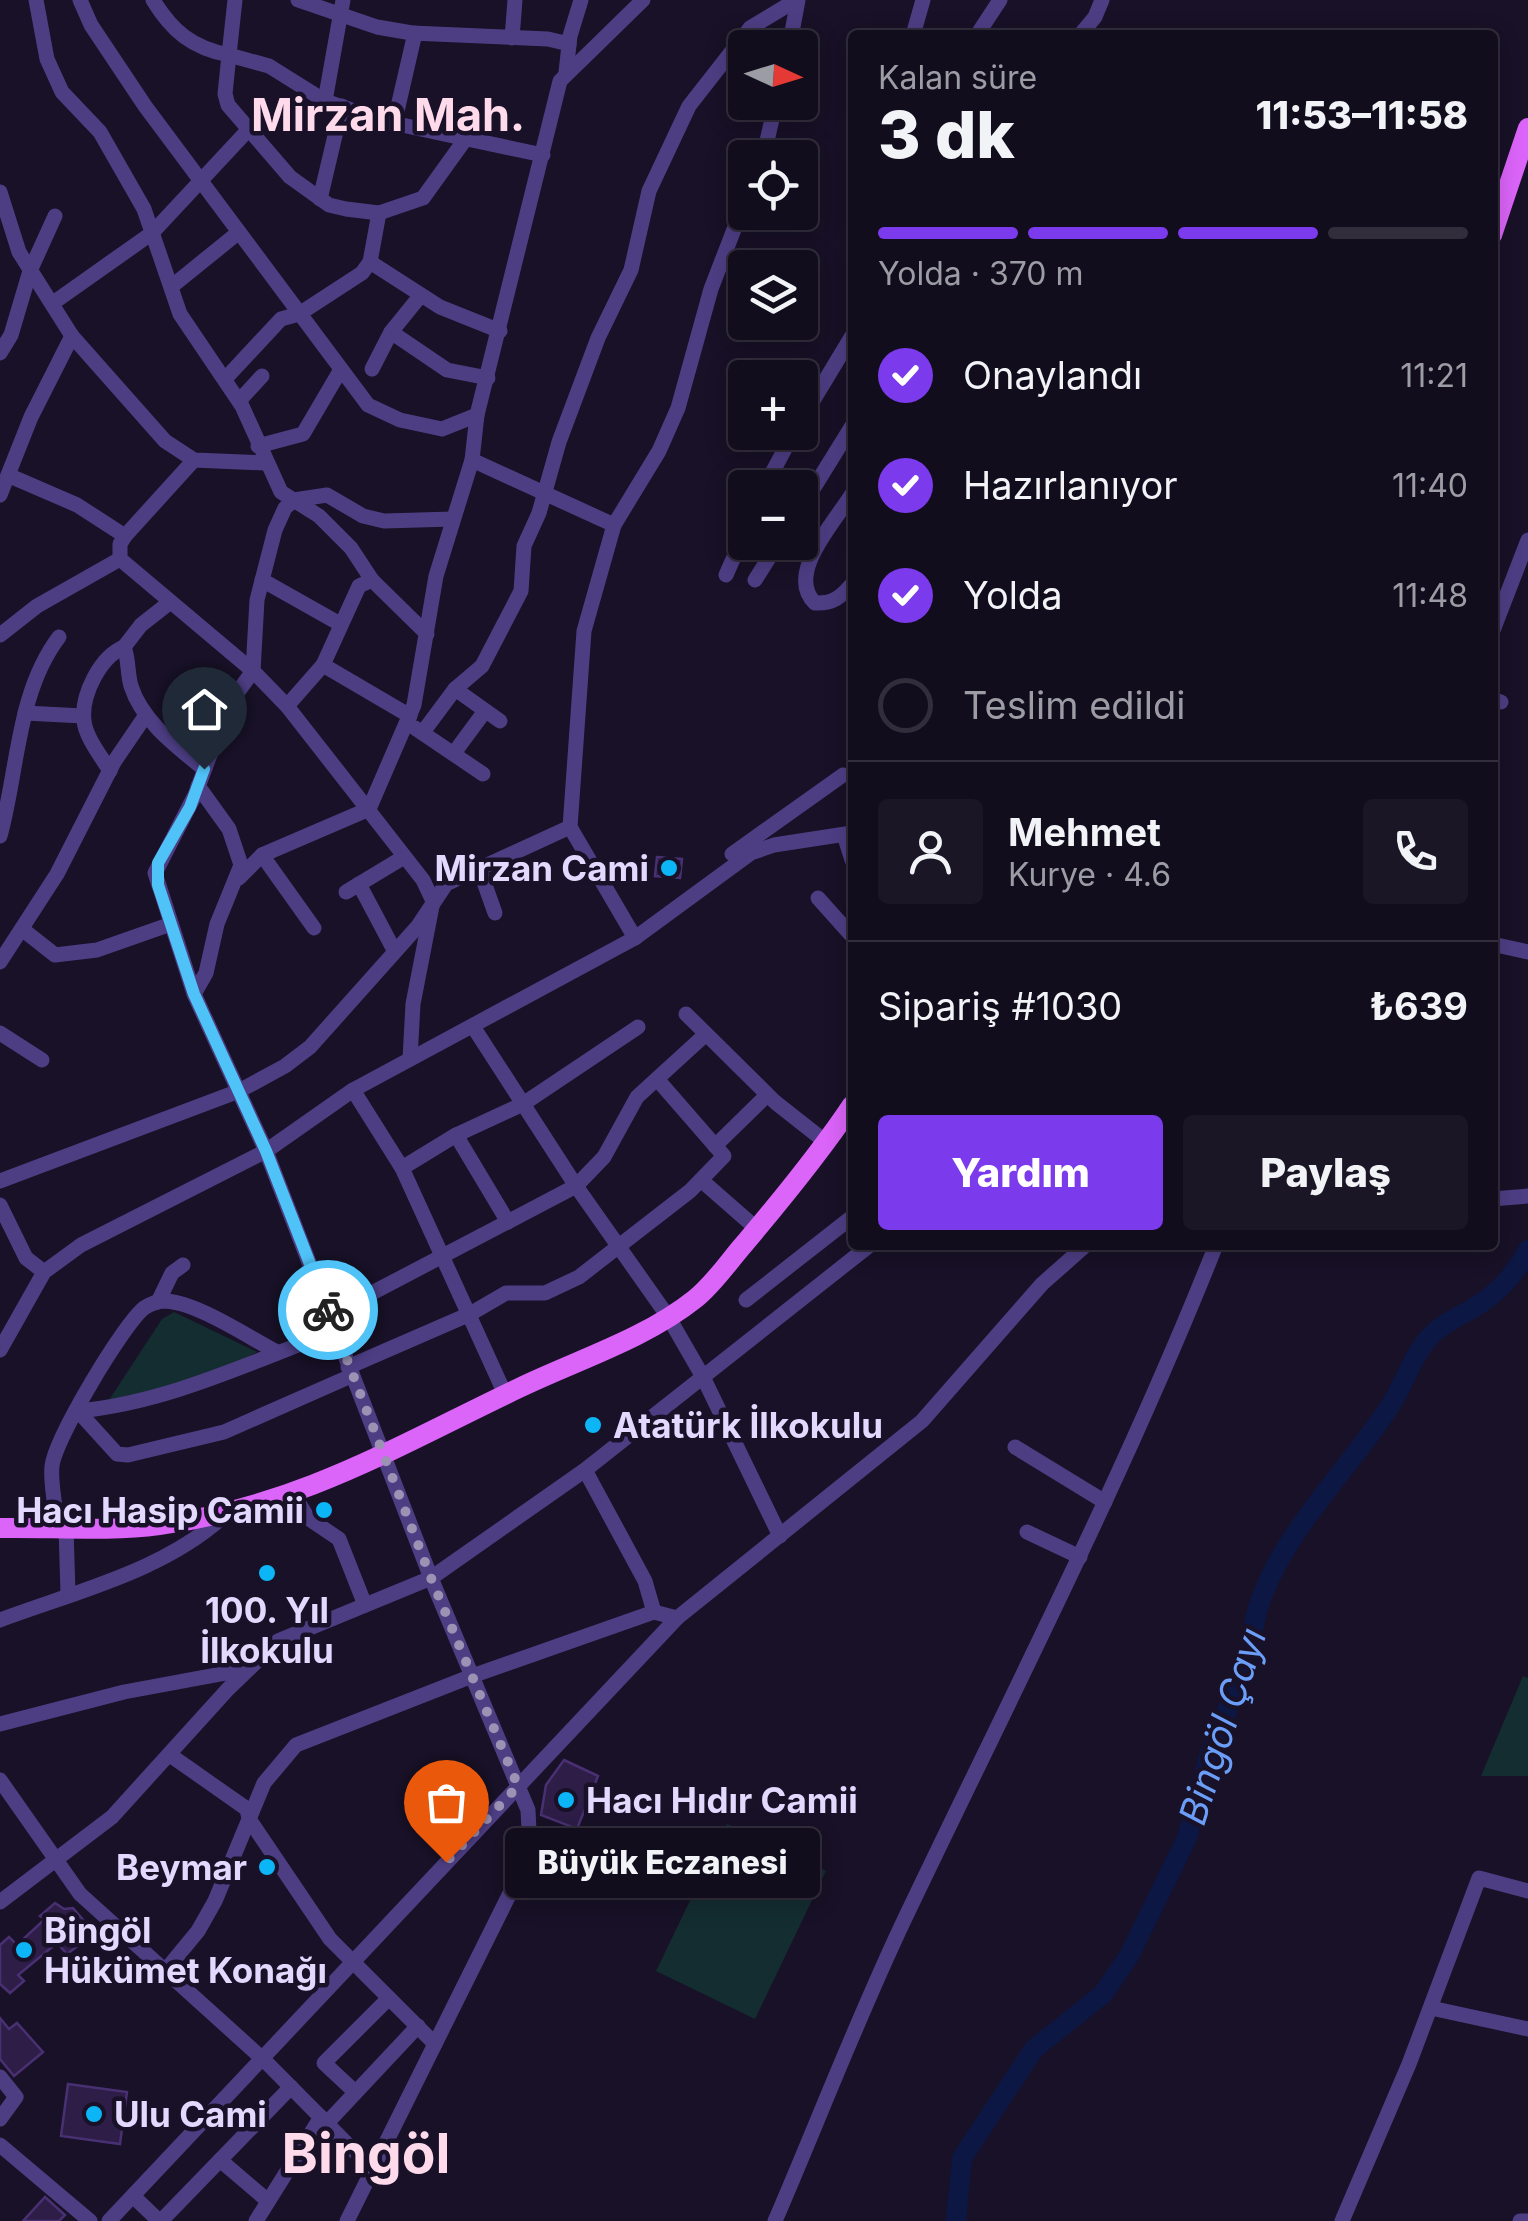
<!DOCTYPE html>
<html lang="tr">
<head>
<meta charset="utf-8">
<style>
	:root { --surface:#120d1d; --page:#1b1626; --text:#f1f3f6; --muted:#9c9ca4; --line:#312d3b; --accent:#7c3aed }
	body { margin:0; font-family:Inter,sans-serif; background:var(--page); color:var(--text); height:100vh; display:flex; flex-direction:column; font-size:38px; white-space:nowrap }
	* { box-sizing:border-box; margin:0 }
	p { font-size:32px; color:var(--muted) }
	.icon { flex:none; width:55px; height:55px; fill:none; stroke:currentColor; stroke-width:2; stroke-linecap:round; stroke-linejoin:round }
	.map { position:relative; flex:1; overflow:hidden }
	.drawer { position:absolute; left:848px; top:30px; width:650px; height:1220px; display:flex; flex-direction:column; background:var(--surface); border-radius:10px; box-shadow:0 5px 25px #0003,0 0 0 2px var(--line) }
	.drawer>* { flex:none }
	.needle { width:65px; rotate:94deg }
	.tools { position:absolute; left:728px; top:30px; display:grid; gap:20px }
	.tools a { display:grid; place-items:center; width:90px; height:90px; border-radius:10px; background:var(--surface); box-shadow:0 5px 25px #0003,0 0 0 2px var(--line); font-size:50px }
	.pin { position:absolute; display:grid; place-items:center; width:85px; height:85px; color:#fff; margin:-102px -42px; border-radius:50% 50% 50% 0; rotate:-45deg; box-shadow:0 0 10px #0007 }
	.pin .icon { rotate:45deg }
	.courier { position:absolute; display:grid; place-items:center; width:100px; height:100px; margin:-50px; border:8px solid #4fc3f7; border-radius:50%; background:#fff; color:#222; box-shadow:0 2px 12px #0007 }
	.bubble { position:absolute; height:70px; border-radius:10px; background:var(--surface); box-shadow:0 5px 25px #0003,0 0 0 2px var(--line); font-size:32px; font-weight:800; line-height:70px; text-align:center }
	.head em { font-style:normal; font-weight:800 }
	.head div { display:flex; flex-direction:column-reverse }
	.head { display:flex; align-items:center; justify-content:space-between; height:170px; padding:0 30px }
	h1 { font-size:65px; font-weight:800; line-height:75px }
	.bar { display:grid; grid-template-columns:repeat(4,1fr); gap:15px 10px; align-content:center; height:120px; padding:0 30px }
	.bar i { height:12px; border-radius:8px; background:var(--line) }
	.bar .active { background:var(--accent) }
	.bar p { grid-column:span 4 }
	.line { display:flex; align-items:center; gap:25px; padding:0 30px; border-top:2px solid var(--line) }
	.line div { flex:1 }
	.round { display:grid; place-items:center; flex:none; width:105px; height:105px; border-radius:10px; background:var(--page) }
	ol { padding:0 30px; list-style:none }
	li { display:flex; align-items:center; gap:30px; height:110px }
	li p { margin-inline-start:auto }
	li .icon { padding:10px; border-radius:50%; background:var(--accent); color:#fff; stroke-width:4 }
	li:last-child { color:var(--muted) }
	li i { width:55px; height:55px; border:5px solid var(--line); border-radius:50% }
	.button { display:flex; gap:20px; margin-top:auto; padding:20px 30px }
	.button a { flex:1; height:115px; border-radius:10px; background:var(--accent); color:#fff; font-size:40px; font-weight:800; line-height:115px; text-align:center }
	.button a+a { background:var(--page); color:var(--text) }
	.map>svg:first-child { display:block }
</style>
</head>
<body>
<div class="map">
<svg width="1528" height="2221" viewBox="0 0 1528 2221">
	<rect width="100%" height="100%" fill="#181127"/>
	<g fill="#142d31">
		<polygon points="174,1312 257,1352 207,1378 109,1400 162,1319"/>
		<polygon points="1523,1676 1528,1678 1528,1776 1481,1776"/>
		<polygon points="727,1824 826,1871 755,2019 656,1971"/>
	</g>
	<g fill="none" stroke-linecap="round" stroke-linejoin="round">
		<path stroke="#0d1744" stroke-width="20" d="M956 2221 962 2158 1034 2049 1103 1994 1129 1956 1187 1838 1209 1756 1252 1648C1251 1563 1346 1475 1390 1406 1404 1385 1411 1359 1427 1340 1443 1321 1465 1315 1484 1301 1504 1287 1516 1271 1528 1250"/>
	</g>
	<g fill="#2d1d47" stroke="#493072" stroke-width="2.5">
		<polygon points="657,857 682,859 680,878 655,876"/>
		<polygon points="564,1760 598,1776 577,1829 541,1815 546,1785"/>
		<polygon points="55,1903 64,1909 73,1908 91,1929 91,1936 67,1954 57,1943 18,1975 24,1981 10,1993 0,1984 0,1945 9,1937 17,1945 45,1919 40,1916"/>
		<polygon points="0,2018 9,2029 17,2023 43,2052 14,2076 0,2059"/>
		<polygon points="68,2084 127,2092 120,2144 61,2136"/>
		<polygon points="45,2197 65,2215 59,2221 23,2221"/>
	</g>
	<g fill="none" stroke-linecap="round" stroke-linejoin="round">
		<g stroke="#4d3e84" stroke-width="15">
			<polyline points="36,0 47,59 62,92 100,132 144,209 180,314 242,406 281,492 319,516 351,548 372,580 427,634"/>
			<polyline points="80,0 91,25 145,106 368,405 400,420 442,429 477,415"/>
			<path d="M153 0C172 31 192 48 229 55L225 94 228 105 290 177 329 205 346 209 379 213 423 198 464 141"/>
			<polyline points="235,0 229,55 269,66 325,101 388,122 543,155"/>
			<polyline points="298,0 377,27 412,33 548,39 569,44"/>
			<polyline points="913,35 923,0"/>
			<polyline points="977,35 1000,0"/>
			<polyline points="1080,35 1095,17 1102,0"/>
			<polyline points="512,38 515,0"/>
			<polyline points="789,48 798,0"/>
			<polyline points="566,72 570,36 581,0"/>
			<polyline points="325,101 343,0"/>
			<polyline points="394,124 415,33"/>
			<polyline points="763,158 776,102"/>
			<polyline points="0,192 19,252 72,336 165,441 194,460 265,463"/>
			<polyline points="320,199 342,106"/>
			<polyline points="370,262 440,307 500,331"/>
			<polyline points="171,287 239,232"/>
			<polyline points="53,303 152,233 249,129"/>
			<polyline points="391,332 447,370 488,378"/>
			<polyline points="0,353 11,335 30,271 55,216"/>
			<polyline points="372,369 391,332 421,295"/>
			<polyline points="226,378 281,319 299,314 362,273 370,262 379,213"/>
			<polyline points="239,401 262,376"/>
			<polyline points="800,422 852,336"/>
			<polyline points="258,446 303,434 340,371"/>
			<polyline points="194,460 125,536 120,544 120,559 253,671 287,706 423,880 433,901 413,1004 410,1059"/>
			<polyline points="472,460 614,525"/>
			<polyline points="10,476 77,505 125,536"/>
			<polyline points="764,488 794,432"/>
			<path d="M852 494C835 522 785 574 815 603 833 604 841 597 852 584"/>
			<polyline points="0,495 31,417 72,336"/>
			<polyline points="800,510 852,426"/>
			<polyline points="726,575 745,532"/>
			<polyline points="262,580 340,624"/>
			<polyline points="755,580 779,542"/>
			<path d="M169 603 141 625 124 647C129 660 127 672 131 686 142 721 176 746 204 769"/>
			<polyline points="1492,633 1528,540"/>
			<polyline points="0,635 37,606 120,559"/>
			<polyline points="323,665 410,716"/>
			<polyline points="455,689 500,721"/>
			<polyline points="1492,699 1501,702"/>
			<polyline points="287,706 323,665 359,586 372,580"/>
			<polyline points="25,713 83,716"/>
			<polyline points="415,728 483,774"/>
			<polyline points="423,732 455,689 482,666 521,591 524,546 539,513 559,442 598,338 631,270 649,191 689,106 750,28 788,5"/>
			<polyline points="454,753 485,711"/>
			<path d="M110 771C101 756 86 738 84 721 81 695 100 657 124 647"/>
			<polyline points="844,835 852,860"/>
			<path d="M0 836C18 771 17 692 59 637"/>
			<polyline points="732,854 843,775"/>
			<polyline points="262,855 314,928"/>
			<polyline points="479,868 495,913"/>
			<polyline points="239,878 262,855 369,809 414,705 436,576 472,460 477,415 560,81 643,0"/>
			<polyline points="359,884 394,950"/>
			<polyline points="346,892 404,857"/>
			<polyline points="818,898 852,936"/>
			<polyline points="22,929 55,955 97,950 171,924"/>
			<polyline points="635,938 570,827 584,631 614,525 659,451 678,408 711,289 745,201"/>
			<polyline points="1492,944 1528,952"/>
			<polyline points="0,962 57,874 114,762 146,715"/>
			<polyline points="194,994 206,973 217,924 241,865 229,829 198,786"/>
			<polyline points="686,1014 775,1102 827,1143"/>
			<polyline points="474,1028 576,1186 669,1318 703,1377 780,1536"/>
			<polyline points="0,1033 42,1060"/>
			<polyline points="353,1090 402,1168 505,1394"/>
			<polyline points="456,1135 508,1222"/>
			<polyline points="715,1146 767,1095"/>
			<polyline points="402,1168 456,1135 523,1104 638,1027"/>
			<polyline points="701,1180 757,1229"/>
			<polyline points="0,1181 239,1091 285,1066 310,1047 418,926 446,884 570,827"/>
			<polyline points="1492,1199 1528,1196"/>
			<polyline points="0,1205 26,1258 44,1272"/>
			<polyline points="746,1300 852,1217"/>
			<polyline points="158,1302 172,1273 183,1265"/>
			<polyline points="330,1315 576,1186 604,1157 637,1097 706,1034"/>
			<polyline points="0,1350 44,1272 81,1245 266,1151 353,1090 635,938 751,853 774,845 852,833"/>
			<polyline points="348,1367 470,1314 506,1293 545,1293 579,1277 690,1191 724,1156 657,1079"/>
			<polyline points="78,1411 117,1454 128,1455 224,1432 351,1376"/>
			<path d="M78 1411C170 1402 250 1362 335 1331"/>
			<polyline points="1015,1447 1105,1502"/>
			<polyline points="585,1470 645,1581 654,1612"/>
			<polyline points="293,1494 308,1518 339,1539 365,1605"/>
			<path d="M58 1527C56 1508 50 1485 52 1466 55 1439 122 1326 144 1308 150 1304 158 1301 166 1301 198 1303 248 1337 277 1352"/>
			<polyline points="66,1527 68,1594"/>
			<polyline points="1027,1532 1080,1557"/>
			<path d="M0 1620C77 1591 168 1570 228 1512"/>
			<polyline points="0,1724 124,1692 248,1669"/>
			<polyline points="170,1755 247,1809 249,1819 330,1939 435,2044"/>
			<polyline points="0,1780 80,1894 264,2060 372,2169"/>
			<polyline points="0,1902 112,1817 228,1689 278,1641 431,1578 585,1470 870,1245"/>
			<polyline points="165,1971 198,1931 215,1901 264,1783 296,1745 472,1676 654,1612 677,1618"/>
			<polyline points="1431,2008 1528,2029"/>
			<polyline points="0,2077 16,2097 0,2119"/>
			<polyline points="354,2091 324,2063 389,1998"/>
			<polyline points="327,2123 418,2026"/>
			<polyline points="0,2145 90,2221"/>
			<polyline points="220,2160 268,2201"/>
			<polyline points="133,2196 159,2221"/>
			<polyline points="109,2221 677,1618 922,1421 1042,1284 1086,1245"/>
			<polyline points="161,2221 291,2087"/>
			<polyline points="256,2221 321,2117"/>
			<polyline points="347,2221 516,1881 529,1831 528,1810 431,1578 266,1151 194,994 155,873 195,795 229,704 253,671 257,600 275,530 285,508 294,500 327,495 363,516 384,521 453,519"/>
			<path d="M775 2221C819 2119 859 2014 907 1914 1013 1692 1125 1474 1216 1245"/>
			<polyline points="1342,2221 1409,2064 1479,1878 1528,1891"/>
			<polyline points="1520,2221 1528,2221"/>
		</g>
		<g stroke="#db64f9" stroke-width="20">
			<polyline points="1492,235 1528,128"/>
			<path d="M0 1528C52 1527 108 1532 159 1525 297 1507 397 1446 519 1388 577 1360 645 1339 695 1299 714 1284 729 1261 745 1243 783 1198 820 1153 852 1105"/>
		</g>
	</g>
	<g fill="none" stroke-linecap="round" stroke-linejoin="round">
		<polyline stroke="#9c92b3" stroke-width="10" stroke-dasharray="0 18" points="328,1310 431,1578 518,1786 446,1862"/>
		<polyline stroke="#4fc3f7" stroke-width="12" points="204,769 190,807 158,863 158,885 194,994 266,1151 328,1310"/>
	</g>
	<g fill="#0cb6f6" stroke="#181127" stroke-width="4">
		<circle cx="669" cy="868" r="10"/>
		<circle cx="593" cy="1425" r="10"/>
		<circle cx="324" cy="1510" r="10"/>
		<circle cx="267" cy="1573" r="10"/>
		<circle cx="566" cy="1800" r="10"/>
		<circle cx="267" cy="1867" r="10"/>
		<circle cx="24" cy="1950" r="10"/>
		<circle cx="94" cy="2114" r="10"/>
	</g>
	<g text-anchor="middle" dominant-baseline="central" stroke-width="9" stroke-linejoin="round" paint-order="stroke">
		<g font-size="35" font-weight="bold" fill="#e3d8fe" stroke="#181127" text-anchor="start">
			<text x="649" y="868" text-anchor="end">Mirzan Cami</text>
			<text x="613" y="1425">Atatürk İlkokulu</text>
			<text x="304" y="1510" text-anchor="end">Hacı Hasip Camii</text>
			<text x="267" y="1610" text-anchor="middle">100. Yıl<tspan x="267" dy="40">İlkokulu</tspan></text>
			<text x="586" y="1800">Hacı Hıdır Camii</text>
			<text x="247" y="1867" text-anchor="end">Beymar</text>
			<text x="44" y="1930">Bingöl<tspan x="44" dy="40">Hükümet Konağı</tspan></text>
			<text x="114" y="2114">Ulu Cami</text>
		</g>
		<g font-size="38" font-style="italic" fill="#6b9ef9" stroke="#181127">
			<text transform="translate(1222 1726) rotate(-72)">Bingöl Çayı</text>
		</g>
		<g font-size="45" font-weight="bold" fill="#fedaeb" stroke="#181127">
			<text x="388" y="114">Mirzan Mah.</text>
		</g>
		<g font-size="55" font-weight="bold" fill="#fedaeb" stroke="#181127">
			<text x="366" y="2153">Bingöl</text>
		</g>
	</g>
</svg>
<div class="tools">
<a><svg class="needle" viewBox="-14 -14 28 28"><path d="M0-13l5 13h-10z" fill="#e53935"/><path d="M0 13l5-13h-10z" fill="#9c9ca4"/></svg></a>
<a><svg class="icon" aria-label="locate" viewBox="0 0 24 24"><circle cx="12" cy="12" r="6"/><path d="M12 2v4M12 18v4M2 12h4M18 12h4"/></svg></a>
<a><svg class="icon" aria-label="layers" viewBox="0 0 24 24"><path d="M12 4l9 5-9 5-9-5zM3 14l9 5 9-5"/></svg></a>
<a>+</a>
<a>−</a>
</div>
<div class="pin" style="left:446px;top:1862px;background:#ea580c"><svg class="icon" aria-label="bag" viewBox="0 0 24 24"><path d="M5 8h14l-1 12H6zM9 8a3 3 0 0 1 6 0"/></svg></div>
<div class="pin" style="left:204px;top:769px;background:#1f2937"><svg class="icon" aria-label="home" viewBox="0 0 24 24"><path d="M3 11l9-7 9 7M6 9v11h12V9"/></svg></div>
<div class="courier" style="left:328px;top:1310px"><svg class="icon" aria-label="bike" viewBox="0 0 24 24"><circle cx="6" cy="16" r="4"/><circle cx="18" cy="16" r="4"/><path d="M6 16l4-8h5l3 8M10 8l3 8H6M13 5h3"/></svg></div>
<div class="bubble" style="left:505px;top:1828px;width:315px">Büyük Eczanesi</div>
<section class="drawer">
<div class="head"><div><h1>3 dk</h1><p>Kalan süre</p></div><em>11:53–11:58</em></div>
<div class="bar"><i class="active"></i><i class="active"></i><i class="active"></i><i></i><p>Yolda · 370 m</p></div>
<ol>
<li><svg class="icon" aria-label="check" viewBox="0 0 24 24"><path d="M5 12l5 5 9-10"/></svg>Onaylandı<p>11:21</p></li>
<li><svg class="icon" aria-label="check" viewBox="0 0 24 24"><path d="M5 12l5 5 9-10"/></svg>Hazırlanıyor<p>11:40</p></li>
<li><svg class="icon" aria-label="check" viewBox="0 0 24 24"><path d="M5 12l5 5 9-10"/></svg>Yolda<p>11:48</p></li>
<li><i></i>Teslim edildi</li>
</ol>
<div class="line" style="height:180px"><a class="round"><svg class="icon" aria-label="person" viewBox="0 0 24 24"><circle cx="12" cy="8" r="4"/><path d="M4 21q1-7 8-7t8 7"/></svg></a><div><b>Mehmet</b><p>Kurye · 4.6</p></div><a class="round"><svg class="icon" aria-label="phone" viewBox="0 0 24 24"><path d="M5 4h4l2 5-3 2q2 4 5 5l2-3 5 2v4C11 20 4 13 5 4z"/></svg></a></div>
<div class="line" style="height:130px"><div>Sipariş #1030</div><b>₺639</b></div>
<div class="button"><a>Yardım</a><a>Paylaş</a></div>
</section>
</div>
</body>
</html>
